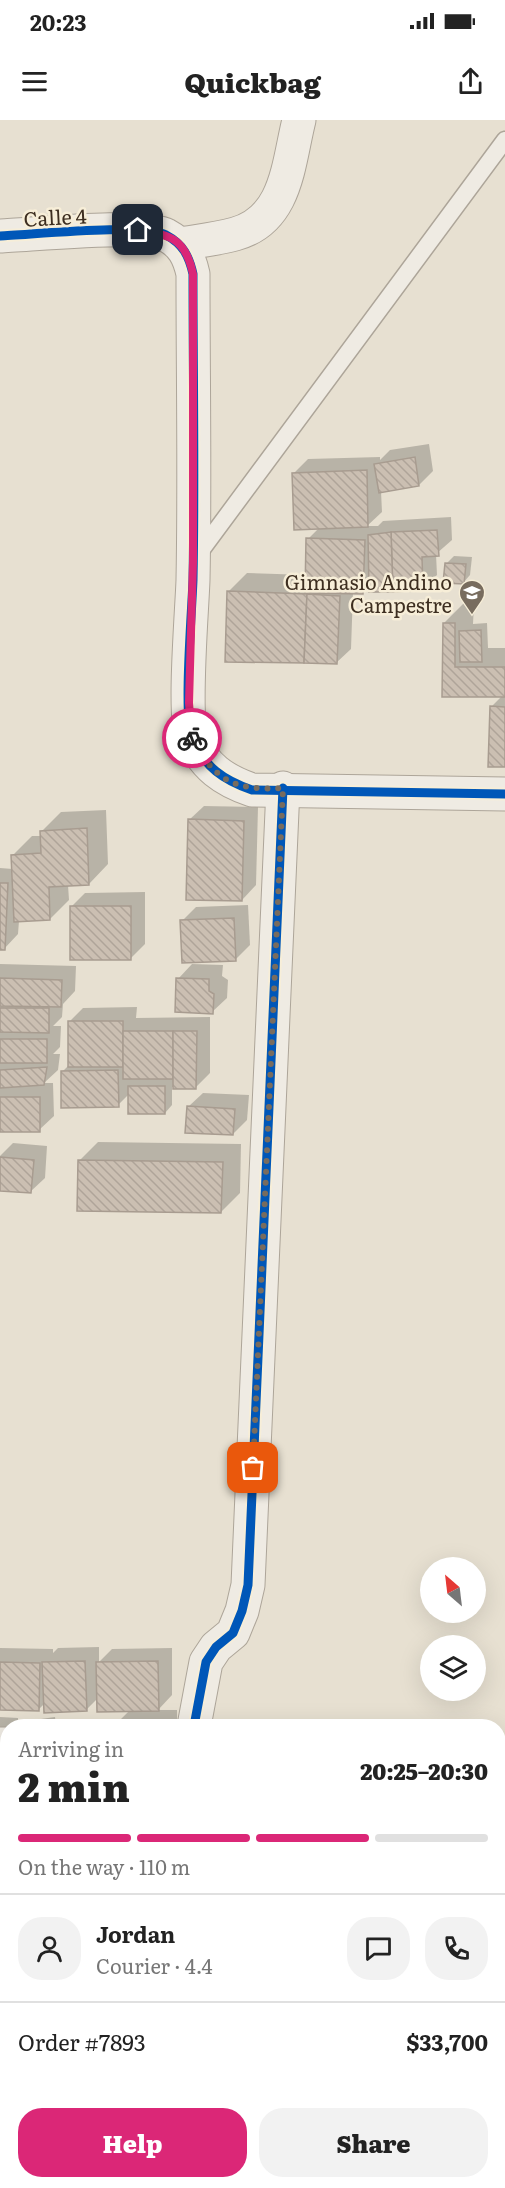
<!DOCTYPE html>
<html lang="en">
<head>
<meta charset="utf-8">
<style>
	:root { --surface:#fff; --page:#f2f2f2; --text:#222; --muted:#767676; --line:#e0e0e0; --accent:#db2777 }
	body { margin:0; font-family:Literata,serif; background:var(--page); color:var(--text); height:100vh; display:flex; flex-direction:column; font-size:22px; white-space:nowrap }
	* { box-sizing:border-box; margin:0 }
	p { font-size:20px; color:var(--muted) }
	.icon { flex:none; width:33px; height:33px; fill:none; stroke:currentColor; stroke-width:2; stroke-linecap:round; stroke-linejoin:round }
	.map { position:relative; flex:1; overflow:hidden }
	.side { position:absolute; left:0px; top:1599px; width:506px; height:470px; display:flex; flex-direction:column; background:var(--surface); border-radius:24px 24px 0 0; box-shadow:0 6px 24px #0002 }
	.side>* { flex:none }
	.needle { width:39px; rotate:332deg }
	.buttons { position:absolute; left:420px; top:1437px; display:grid; gap:12px }
	.buttons a { display:grid; place-items:center; width:66px; height:66px; border-radius:50%; background:var(--surface); box-shadow:0 6px 24px #0002; font-size:30px }
	.pin { position:absolute; display:grid; place-items:center; width:51px; height:51px; color:#fff; margin:-26px; border-radius:12px; box-shadow:0 3px 9px #0006 }
	.courier { position:absolute; display:grid; place-items:center; width:60px; height:60px; margin:-30px; border:4px solid #db2777; border-radius:50%; background:#fff; color:#222; box-shadow:0 2px 8px #0007 }
	.summary em { font-style:normal; font-weight:800 }
	.summary div { display:flex; flex-direction:column-reverse }
	.summary { display:flex; align-items:center; justify-content:space-between; height:102px; padding:0 18px }
	h1 { font-size:39px; font-weight:800; line-height:45px }
	.bar { display:grid; grid-template-columns:repeat(4,1fr); gap:9px 6px; align-content:center; height:72px; padding:0 18px }
	.bar i { height:8px; border-radius:4px; background:var(--line) }
	.bar .selected { background:var(--accent) }
	.bar p { grid-column:span 4 }
	.line { display:flex; align-items:center; gap:15px; padding:0 18px; border-top:2px solid var(--line) }
	.line div { flex:1 }
	.round { display:grid; place-items:center; flex:none; width:63px; height:63px; border-radius:24px; background:var(--page) }
	.button { display:flex; gap:12px; margin-top:auto; padding:12px 18px }
	.button a { flex:1; height:69px; border-radius:24px; background:var(--accent); color:#fff; font-size:24px; font-weight:800; line-height:69px; text-align:center }
	.button a+a { background:var(--page); color:var(--text) }
	.status { display:flex; justify-content:space-between; align-items:center; height:42px; padding:0 30px; background:var(--surface); direction:ltr }
	.status svg { height:16px; fill:currentColor }
	header { display:flex; justify-content:space-between; align-items:center; height:78px; padding:0 18px; background:var(--surface); font-size:27px; font-weight:800 }
	.map>svg:first-child { display:block }
</style>
</head>
<body>
<div class="status"><b>20:23</b><svg viewBox="0 0 49 12"><path d="M0 12V9h3v3zM5 12V6h3v6zM10 12V3h3v9zM15 12V0h3v12zM26 1h20v11H26zM47 4h2v5h-2z"/></svg></div>
<header><svg class="icon" aria-label="menu" viewBox="0 0 24 24"><path d="M4 6h16M4 12h16M4 18h16"/></svg>Quickbag<svg class="icon" aria-label="share" viewBox="0 0 24 24"><path d="M12 15V3M7 8l5-5 5 5M5 13v7h14v-7"/></svg></header>
<div class="map">
<svg width="505" height="2068" viewBox="0 0 505 2068">
	<defs>
		<pattern id="building-back-hatch" width="6" height="6" patternUnits="userSpaceOnUse" patternTransform="scale(1.5)"><rect width="6" height="6" fill="#cbbfb2"/><path d="M-1 5l2 2M0 0l6 6M5-1l2 2" fill="none" stroke="#afa499"/></pattern>
	</defs>
	<rect width="100%" height="100%" fill="#e7e0d1"/>
	<g fill="#0003">
		<polygon points="429,324 433,351 419,365 381,371 382,392 367,406 378,406 383,401 451,397 452,420 436,434 437,455 422,469 370,465 363,473 353,472 351,529 336,543 228,472 247,453 307,455 308,419 319,408 294,353 308,339 380,337 380,340 390,330"/>
		<polygon points="454,436 472,437 470,455 463,463 447,443"/>
		<polygon points="463,484 474,484 473,504 487,503 488,528 505,528 505,645 491,587 502,576 444,575 444,503"/>
		<polygon points="204,686 258,687 256,765 242,780 189,700"/>
		<polygon points="106,690 108,744 89,764 68,765 69,780 50,799 19,801 18,814 4,829 0,828 0,748 13,749 13,735 32,716 42,716 42,711 61,692"/>
		<polygon points="145,772 145,824 131,838 71,787 85,773"/>
		<polygon points="248,785 250,825 236,839 182,801 196,787"/>
		<polygon points="0,844 76,846 75,871 63,884 62,897 53,906 61,906 60,927 53,934 60,934 58,950 44,963 53,963 54,996 39,1010 0,1011"/>
		<polygon points="192,844 223,845 222,856 228,860 227,878 212,892 178,859"/>
		<polygon points="137,887 136,898 210,897 210,953 196,967 172,967 172,985 165,993 129,974 118,985 62,952 69,945 69,902 83,888"/>
		<polygon points="203,973 249,975 247,1000 233,1014 188,987"/>
		<polygon points="98,1022 241,1024 240,1073 221,1092 79,1041"/>
		<polygon points="13,1023 47,1026 45,1058 30,1072 0,1069 0,1036"/>
		<polygon points="99,1527 99,1542 112,1529 172,1528 172,1575 158,1590 177,1590 177,1606 86,1606 93,1599 115,1600 115,1605 130,1590 98,1578 86,1590 45,1583 38,1590 0,1588 0,1528 53,1529 53,1533 58,1528"/>
		<polygon points="0,1597 18,1598 18,1606 8,1606 8,1633 0,1633"/>
		<polygon points="55,1597 56,1606 21,1606 27,1601"/>
		<polygon points="82,1599 83,1606 58,1606 63,1601"/>
		<polygon points="8,2058 8,2061 117,2061 118,2068 0,2068 0,2059"/>
	</g>
	<g fill="url(#building-back-hatch)" stroke="#a89c90" stroke-width="1.5">
		<polygon points="415,337 419,366 379,373 374,344"/>
		<polygon points="367,350 368,407 294,410 292,353"/>
		<polygon points="437,410 439,436 422,437 423,470 393,472 391,412"/>
		<polygon points="391,412 393,472 369,472 368,415"/>
		<polygon points="306,418 365,420 363,474 305,473"/>
		<polygon points="445,443 466,444 464,464 443,463"/>
		<polygon points="227,471 307,474 304,543 225,542"/>
		<polygon points="307,474 340,476 337,544 304,543"/>
		<polygon points="443,503 455,503 455,547 505,547 505,577 442,577"/>
		<polygon points="481,510 482,542 460,542 459,511"/>
		<polygon points="490,586 505,587 505,647 488,647"/>
		<polygon points="188,699 244,701 242,781 186,780"/>
		<polygon points="87,708 89,765 49,767 50,800 14,802 11,735 41,733 40,711"/>
		<polygon points="0,763 8,763 5,830 0,830"/>
		<rect x="70" y="786" width="61" height="54"/>
		<polygon points="234,798 236,841 182,843 180,800"/>
		<polygon points="0,858 62,860 61,887 0,886"/>
		<polygon points="176,858 209,859 209,871 214,874 213,894 175,892"/>
		<polygon points="0,888 49,888 49,913 0,912"/>
		<rect x="68" y="901" width="55" height="46"/>
		<rect x="123" y="911" width="50" height="48"/>
		<polygon points="173,911 197,911 196,969 173,969"/>
		<rect x="0" y="919" width="47" height="24"/>
		<polygon points="47,947 44,965 0,968 0,950"/>
		<polygon points="118,950 119,987 61,988 61,951"/>
		<rect x="128" y="966" width="37" height="28"/>
		<rect x="0" y="977" width="40" height="35"/>
		<polygon points="187,986 235,989 233,1015 185,1013"/>
		<polygon points="0,1037 34,1040 31,1073 0,1071"/>
		<polygon points="78,1040 223,1042 221,1093 77,1091"/>
		<polygon points="85,1541 87,1591 44,1593 42,1542"/>
		<polygon points="158,1541 159,1591 97,1592 96,1542"/>
		<polygon points="0,1542 40,1543 39,1591 0,1590"/>
		<polygon points="163,1603 163,1606 114,1606 114,1604"/>
	</g>
	<g fill="none" stroke-linecap="round" stroke-linejoin="round">
		<defs>
			<polyline id="service" points="197,436 505,20"/>
			<g id="minor">
				<path d="M180 124C198 121 217 119 235 114 287 100 288 44 299 0"/>
				<polyline points="194,1606 206,1542 216,1527 233,1513 242,1491 248,1465 283,668"/>
				<polyline points="0,1624 8,1624"/>
				<polyline points="199,2061 199,2068"/>
			</g>
			<path id="tertiary" d="M0 116C30 115 145 103 166 115 183 124 189 136 193 154 193 256 195 358 193 460 192 490 183 596 192 619 205 647 223 660 252 670L505 674"/>
		</defs>
		<use href="#service" stroke="#ada599" stroke-width="19"/>
		<use href="#minor" stroke="#ada599" stroke-width="35"/>
		<use href="#tertiary" stroke="#ada599" stroke-width="35"/>
		<use href="#service" stroke="#efebe3" stroke-width="16"/>
		<use href="#minor" stroke="#efebe3" stroke-width="33"/>
		<use href="#tertiary" stroke="#efebe3" stroke-width="33"/>
		<defs>
			<g id="cycleway">
				<path d="M0 116C30 115 145 103 166 115 183 124 189 136 193 154 193 256 195 358 193 460 192 490 183 596 192 619 205 647 223 660 252 670L505 674"/>
				<polyline points="194,1606 206,1542 216,1527 233,1513 242,1491 248,1465 283,668"/>
			</g>
		</defs>
		<use href="#cycleway" stroke="#f7eed8" stroke-width="13"/>
		<use href="#cycleway" stroke="#0057b8" stroke-width="9"/>
	</g>
	<g fill="none" stroke-linecap="round" stroke-linejoin="round">
		<path stroke="#786c5e" stroke-width="6" stroke-dasharray="0 10.8" d="M192 618C215 661 234 671 283 668L253 1348"/>
		<path stroke="#db2777" stroke-width="8" d="M138 110C171 114 186 120 193 154V442L189 583 192 618"/>
	</g>
	<defs>
		<symbol id="school-pin" viewBox="-11 -11 22 30"><path d="M0 17L-7.5 6A9.5 9.5 0 1 1 7.5 6Z" fill="#786c5e" stroke="#f7eed8"/><path d="M0-5L7-2L0 1L-7-2ZM-4 1L0 2.5L4 1V4Q0 6-4 4Z" fill="#fff"/></symbol>
	</defs>
	<g fill-rule="evenodd">
		<use href="#school-pin" x="457" y="458" width="30" height="40"/>
	</g>
	<g text-anchor="middle" dominant-baseline="central" stroke-width="5" stroke-linejoin="round" paint-order="stroke">
		<g font-size="20" fill="#3d2e20" stroke="#f7eed8">
			<text transform="translate(55 96) rotate(-3)">Calle 4</text>
		</g>
		<g font-size="20" fill="#3d2e20" stroke="#f7eed8" text-anchor="end">
			<text x="452" y="461">Gimnasio Andino<tspan x="452" dy="23">Campestre</tspan></text>
		</g>
	</g>
</svg>
<div class="buttons">
<a><svg class="needle" viewBox="-14 -14 28 28"><path d="M0-13l5 13h-10z" fill="#e53935"/><path d="M0 13l5-13h-10z" fill="#767676"/></svg></a>
<a><svg class="icon" aria-label="layers" viewBox="0 0 24 24"><path d="M12 4l9 5-9 5-9-5zM3 14l9 5 9-5"/></svg></a>
</div>
<div class="pin" style="left:253px;top:1348px;background:#ea580c"><svg class="icon" aria-label="bag" viewBox="0 0 24 24"><path d="M5 8h14l-1 12H6zM9 8a3 3 0 0 1 6 0"/></svg></div>
<div class="pin" style="left:138px;top:110px;background:#1f2937"><svg class="icon" aria-label="home" viewBox="0 0 24 24"><path d="M3 11l9-7 9 7M6 9v11h12V9"/></svg></div>
<div class="courier" style="left:192px;top:618px"><svg class="icon" aria-label="bike" viewBox="0 0 24 24"><circle cx="6" cy="16" r="4"/><circle cx="18" cy="16" r="4"/><path d="M6 16l4-8h5l3 8M10 8l3 8H6M13 5h3"/></svg></div>
<section class="side">
<div class="summary"><div><h1>2 min</h1><p>Arriving in</p></div><em>20:25–20:30</em></div>
<div class="bar"><i class="selected"></i><i class="selected"></i><i class="selected"></i><i></i><p>On the way · 110 m</p></div>
<div class="line" style="height:108px"><a class="round"><svg class="icon" aria-label="person" viewBox="0 0 24 24"><circle cx="12" cy="8" r="4"/><path d="M4 21q1-7 8-7t8 7"/></svg></a><div><b>Jordan</b><p>Courier · 4.4</p></div><a class="round"><svg class="icon" aria-label="chat" viewBox="0 0 24 24"><path d="M4 5h16v11H9l-5 4z"/></svg></a><a class="round"><svg class="icon" aria-label="phone" viewBox="0 0 24 24"><path d="M5 4h4l2 5-3 2q2 4 5 5l2-3 5 2v4C11 20 4 13 5 4z"/></svg></a></div>
<div class="line" style="height:78px"><div>Order #7893</div><b>$33,700</b></div>
<div class="button"><a>Help</a><a>Share</a></div>
</section>
</div>
</body>
</html>
